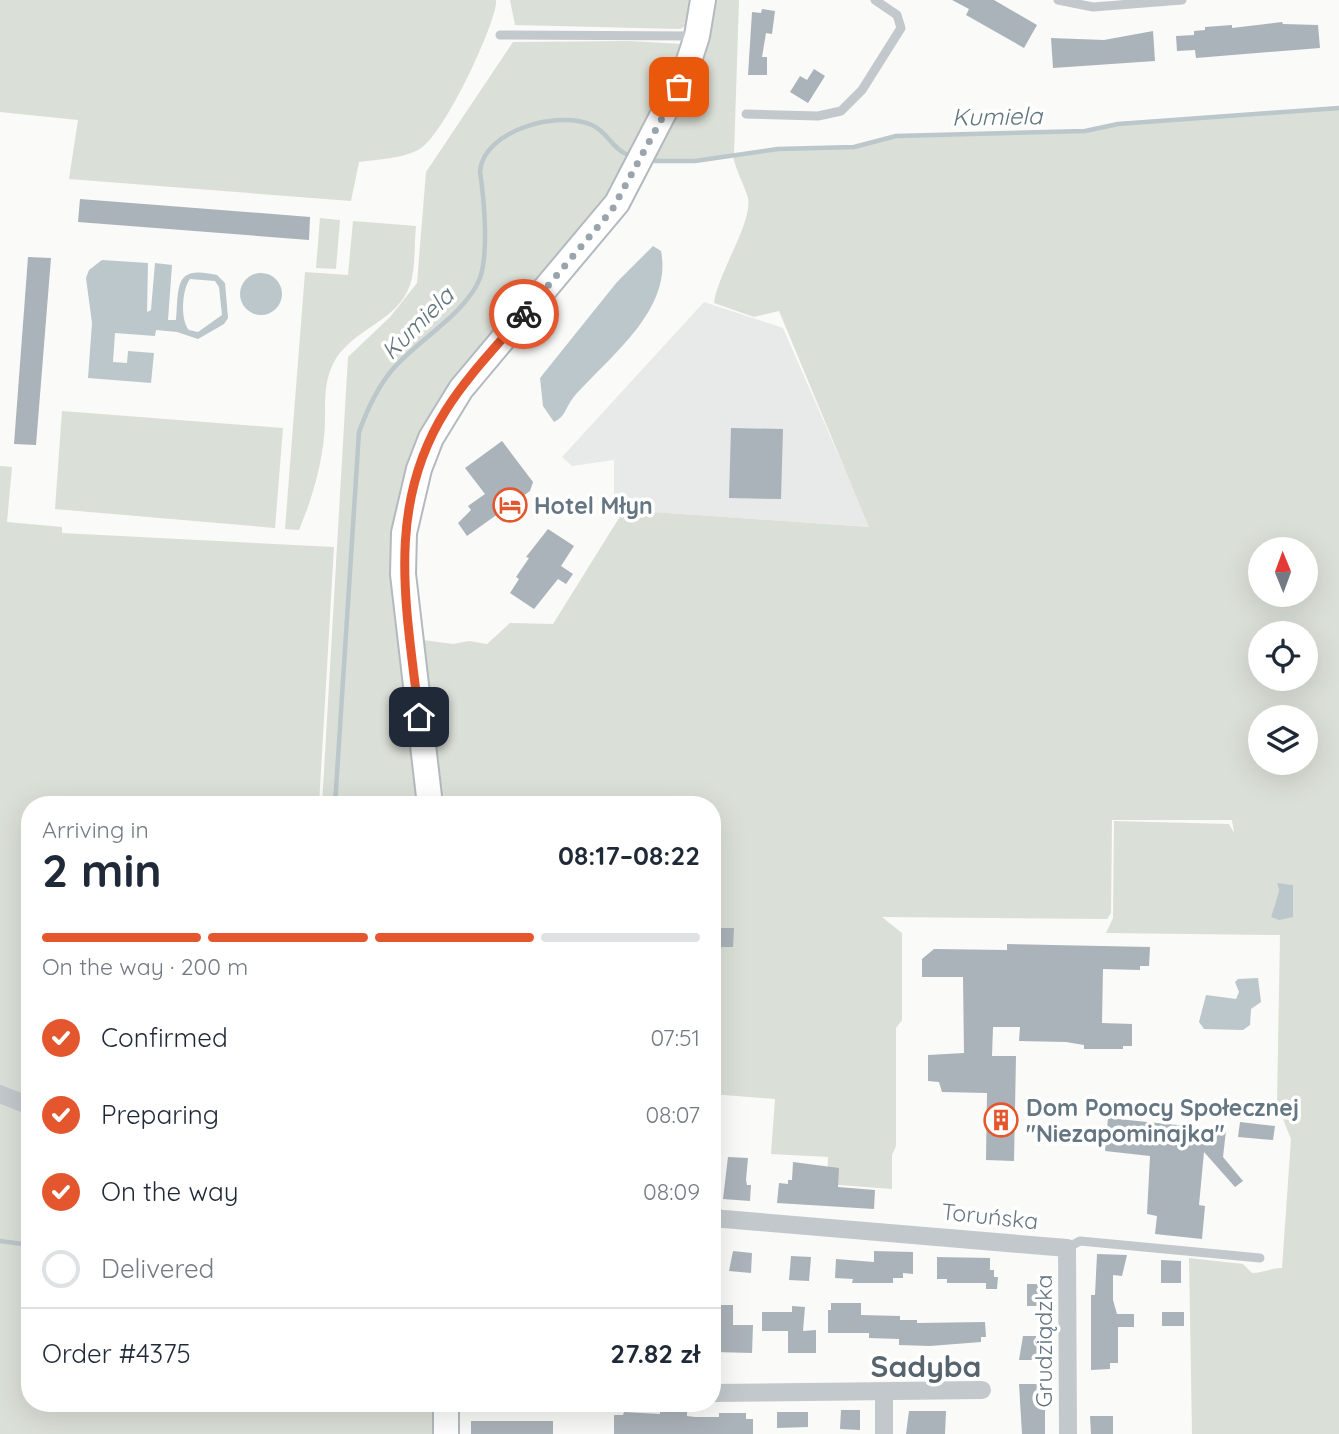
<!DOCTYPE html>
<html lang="en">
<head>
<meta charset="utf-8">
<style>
	:root { --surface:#fff; --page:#f2f2f3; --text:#1f2937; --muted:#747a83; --line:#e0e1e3; --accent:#e4572e }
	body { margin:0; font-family:Quicksand,sans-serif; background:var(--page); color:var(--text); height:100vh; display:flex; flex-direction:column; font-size:26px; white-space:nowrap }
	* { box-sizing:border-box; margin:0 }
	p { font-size:23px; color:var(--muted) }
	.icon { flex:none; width:38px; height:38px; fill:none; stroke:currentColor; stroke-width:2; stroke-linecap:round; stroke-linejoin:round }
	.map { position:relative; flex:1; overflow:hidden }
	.drawer { position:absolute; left:21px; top:796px; width:700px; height:616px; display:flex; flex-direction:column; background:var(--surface); border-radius:28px; box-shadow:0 7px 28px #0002 }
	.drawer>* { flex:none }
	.needle { width:46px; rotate:359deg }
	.tools { position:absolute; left:1248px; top:537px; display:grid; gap:14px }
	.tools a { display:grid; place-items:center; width:70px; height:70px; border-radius:50%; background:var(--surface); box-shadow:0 7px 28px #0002; font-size:35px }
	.pin { position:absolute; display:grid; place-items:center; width:60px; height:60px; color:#fff; margin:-30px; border-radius:14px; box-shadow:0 4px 10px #0006 }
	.courier { position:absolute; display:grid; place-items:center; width:70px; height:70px; margin:-35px; border:5px solid #e4572e; border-radius:50%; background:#fff; color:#222; box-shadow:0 2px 9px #0007 }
	.summary em { font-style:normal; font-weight:700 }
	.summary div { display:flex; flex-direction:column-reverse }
	.summary { display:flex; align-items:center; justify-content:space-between; height:119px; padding:0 21px }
	h1 { font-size:46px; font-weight:700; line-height:52px }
	.bar { display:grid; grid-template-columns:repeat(4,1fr); gap:10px 7px; align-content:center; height:84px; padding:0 21px }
	.bar i { height:9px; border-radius:5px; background:var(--line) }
	.bar .active { background:var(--accent) }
	.bar p { grid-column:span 4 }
	.line { display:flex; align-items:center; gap:18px; padding:0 21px; border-top:2px solid var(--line) }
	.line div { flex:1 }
	ol { padding:0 21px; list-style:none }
	li { display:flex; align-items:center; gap:21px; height:77px }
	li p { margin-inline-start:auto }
	li .icon { padding:7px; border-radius:50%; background:var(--accent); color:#fff; stroke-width:4 }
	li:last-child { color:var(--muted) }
	li i { width:38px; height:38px; border:4px solid var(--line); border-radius:50% }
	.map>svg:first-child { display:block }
</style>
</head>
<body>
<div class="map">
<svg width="1339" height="1434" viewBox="0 0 1339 1434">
	<rect width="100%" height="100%" fill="#fafaf8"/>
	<polygon fill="#e8e9e9" points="704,302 783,328 870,527 624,510 614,500 614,460 572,466 562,457"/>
	<g fill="#dadfd7" fill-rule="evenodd">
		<path d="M0 0H496V4C492 32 442 139 418 150 400 159 379 159 359 162L351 201 69 179 78 120 0 112Z"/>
		<polygon points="510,0 694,0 690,24 684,23 686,26 680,29 515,25"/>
		<path d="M710 0H739L734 155 778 149 854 147 896 136 1085 131 1118 124 1339 108V1434H1192L1189 1258 1243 1264 1252 1273C1263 1273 1271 1268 1282 1268L1291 1139 1277 1104 1280 935 1106 933 1113 918 1114 821 1229 824 1234 833 1232 820H1112L1111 913 1107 919 882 917 902 933V1020L896 1028V1146L892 1155V1189L827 1184 828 1157 771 1154 775 1099 712 1094V805H438L423 640 453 644 469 641 487 644 510 623 553 624 624 510 869 527 779 311 754 317 714 303C717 275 753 222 748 198 744 184 736 171 733 156L695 161 650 160ZM1260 550H1306V595H1260ZM1260 634H1306V679H1260ZM1260 718H1306V763H1260ZM1277 884 1293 885V917H1271L1279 891Z"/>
		<polygon points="630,41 682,44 674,69 595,220 402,494 421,805 322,805 348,357 390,317 417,283 426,172 513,42"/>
		<polygon points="320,218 340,220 336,269 316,268"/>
		<path d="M353 221 416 226C414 244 416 267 410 285 398 322 350 329 333 364 321 389 327 411 324 437 321 469 311 501 299 530L285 529 305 272 348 275Z"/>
		<polygon points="62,411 283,428 275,528 55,509"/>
		<polygon points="0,466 12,467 7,522 62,527 62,533 334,547 319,805 30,805 30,1404 439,1404 439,1434 0,1434"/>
	</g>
	<g fill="#bbc7cb" fill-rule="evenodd">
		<path d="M653 246 661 251C673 311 607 358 573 398 565 408 566 416 554 422L543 406 540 378 617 282Z"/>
		<path d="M102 260 148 263 147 312 151 310 155 263 172 265 168 320H176C179 285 174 265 217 275L225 283 228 318 224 324 198 339 177 332 156 330 155 336 115 333 113 362 127 363 128 351 154 353 151 383 88 378 92 323 86 278 89 270ZM190 279 215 281 219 287 222 315 198 332 189 330C180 320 182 289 190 279Z"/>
		<circle cx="261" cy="294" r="21"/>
		<polygon points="1277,883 1293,885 1293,917 1279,920 1271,917 1279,891"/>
		<polygon points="1258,978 1261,1002 1251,1009 1250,1025 1243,1030 1204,1029 1199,1022 1206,995 1236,999 1239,992 1235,982 1238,979"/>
	</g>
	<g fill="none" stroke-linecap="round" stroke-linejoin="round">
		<g stroke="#bbc7cb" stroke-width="4.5">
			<polyline points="655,161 695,161 778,149 854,147 896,136 1085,131 1118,124 1339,108"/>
			<path d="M335 805 359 432C367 410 377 388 392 370 416 341 466 314 480 278 489 252 484 199 480 171 484 130 558 110 592 125 608 132 612 149 628 155"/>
			<polyline points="0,1241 30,1245"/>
		</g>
	</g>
	<g fill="#aab3b9">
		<polygon points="952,0 994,0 1037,25 1024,48 966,15 969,9"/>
		<polygon points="762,9 775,11 772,34 766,33 762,57 767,57 767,75 748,75 752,12 761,13"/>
		<polygon points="1282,22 1283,24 1318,25 1320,48 1196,58 1195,50 1177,51 1176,36 1194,35 1194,31 1205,30 1205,27 1232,25 1232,28"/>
		<polygon points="1153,31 1155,61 1053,68 1051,38 1104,40"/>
		<polygon points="814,69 825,76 808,103 790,92 800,76 807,80"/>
		<polygon points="80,199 310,217 309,240 78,222"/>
		<polygon points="28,257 51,258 36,445 14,444"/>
		<polygon points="731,428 783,429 781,499 729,498"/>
		<polygon points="502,441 533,482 530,491 467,536 458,523 471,510 468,506 485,494 465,468"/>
		<polygon points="548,529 574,546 561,566 573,574 566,584 558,579 534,609 510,593 519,579 516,577 529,558 526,557"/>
		<polygon points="719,928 734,928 733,947 718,947"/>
		<polygon points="1007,944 1150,947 1149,966 1140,966 1140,970 1103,969 1102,1023 1132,1024 1132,1046 1123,1046 1123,1049 1084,1049 1084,1045 1066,1042 1019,1041 1020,1027 993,1027 992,1056 1016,1056 1014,1161 986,1160 987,1093 942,1092 939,1082 928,1081 928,1055 964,1053 963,977 922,977 922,959 934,949 1007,950"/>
		<polygon points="1108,1118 1226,1130 1223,1157 1243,1181 1235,1187 1204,1152 1199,1205 1205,1206 1202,1239 1155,1234 1157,1216 1147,1214 1150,1156 1105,1151"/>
		<polygon points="1240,1122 1275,1126 1273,1140 1238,1137"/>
		<polygon points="728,1157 748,1158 746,1180 747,1185 751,1185 750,1201 723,1199"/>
		<polygon points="793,1162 839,1168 838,1187 875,1190 874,1209 777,1203 779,1183 788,1184 788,1180 792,1180"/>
		<polygon points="733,1251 752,1253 751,1273 729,1271"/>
		<polygon points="874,1251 913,1252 913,1274 903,1273 903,1278 893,1278 893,1283 852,1283 853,1279 835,1278 836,1259 874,1262"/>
		<polygon points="1097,1254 1127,1255 1122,1276 1113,1275 1113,1300 1117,1314 1134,1314 1134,1327 1118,1327 1118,1363 1110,1363 1110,1369 1091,1370 1091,1295 1095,1295"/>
		<polygon points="791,1256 811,1257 809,1281 789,1280"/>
		<polygon points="937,1257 990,1258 990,1270 994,1270 994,1277 998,1277 997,1289 986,1289 986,1283 947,1283 947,1279 937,1279"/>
		<polygon points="1161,1260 1181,1261 1181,1283 1161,1283"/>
		<rect x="1027" y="1284" width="20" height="22"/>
		<polygon points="831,1303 861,1303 861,1315 900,1316 900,1320 917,1320 917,1323 985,1322 986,1337 981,1337 981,1342 930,1346 899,1345 899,1339 869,1338 869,1333 828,1333 828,1310 831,1310"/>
		<polygon points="715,1305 733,1305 733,1325 753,1325 752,1353 714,1352"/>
		<polygon points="792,1306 805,1307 803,1331 816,1330 816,1353 788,1353 788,1331 762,1331 762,1312 792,1312"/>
		<rect x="1162" y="1312" width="22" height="14"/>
		<polygon points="1023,1336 1036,1336 1036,1342 1045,1342 1045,1360 1019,1360"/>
		<polygon points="1019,1384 1045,1384 1045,1434 1022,1434"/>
		<polygon points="660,1410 687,1410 687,1416 695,1417 719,1417 719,1413 746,1413 746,1419 753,1419 753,1434 614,1434 614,1415 623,1415 624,1412 660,1414"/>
		<polygon points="841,1410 860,1410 860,1430 840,1429"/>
		<polygon points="909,1411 946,1411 945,1434 906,1434"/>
		<polygon points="777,1412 808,1412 808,1427 777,1428"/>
		<polygon points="1090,1416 1113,1416 1113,1434 1091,1434"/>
		<rect x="471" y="1421" width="82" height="13"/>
	</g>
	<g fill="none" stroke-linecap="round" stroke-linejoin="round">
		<defs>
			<g id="secondary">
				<polyline points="430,805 403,574 404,533 419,469 431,438 461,389 617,203 686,70 697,36 703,0"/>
				<polyline points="446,1434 446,1404"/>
			</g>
		</defs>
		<use href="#secondary" stroke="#b3babf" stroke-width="28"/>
		<g stroke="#c3c8cc" stroke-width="9">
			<polyline points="1058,0 1093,7 1182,0"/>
			<polyline points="500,35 695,36"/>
			<polyline points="746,114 818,116 841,111 862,90 901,28 897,15 875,0"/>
			<polyline points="1067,1248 1080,1241 1260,1258"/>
		</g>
		<g stroke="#c3c8cc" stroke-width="18">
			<polyline points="0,1094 30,1106"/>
			<polyline points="712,1218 1067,1248 1068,1434"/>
			<polyline points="712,1393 982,1390"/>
			<polyline points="884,1434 884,1392"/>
		</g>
		<use href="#secondary" stroke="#fff" stroke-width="24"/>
	</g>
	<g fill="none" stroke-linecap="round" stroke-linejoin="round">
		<polyline stroke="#99a4ac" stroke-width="7" stroke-dasharray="0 12.6" points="524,314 612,210 679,87"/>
		<path stroke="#e4572e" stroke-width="9" d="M419 717C407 610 384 508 446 410 468 375 497 346 524 314"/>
	</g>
	<defs>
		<symbol id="hotel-ring" viewBox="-11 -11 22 22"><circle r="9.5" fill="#fff" stroke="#e4572e" stroke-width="1.5"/><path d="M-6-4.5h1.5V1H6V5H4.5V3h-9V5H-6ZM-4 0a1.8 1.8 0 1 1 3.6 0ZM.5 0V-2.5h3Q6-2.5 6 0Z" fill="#e4572e"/></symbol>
		<symbol id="building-ring" viewBox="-11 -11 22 22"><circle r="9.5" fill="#fff" stroke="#e4572e" stroke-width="1.5"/><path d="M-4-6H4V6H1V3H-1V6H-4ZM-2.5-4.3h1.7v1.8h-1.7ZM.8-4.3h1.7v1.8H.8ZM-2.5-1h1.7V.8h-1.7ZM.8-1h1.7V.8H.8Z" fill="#e4572e"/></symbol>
	</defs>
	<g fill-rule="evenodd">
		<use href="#hotel-ring" x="491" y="486" width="38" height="38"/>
		<use href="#building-ring" x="982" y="1101" width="38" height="38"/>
	</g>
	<g text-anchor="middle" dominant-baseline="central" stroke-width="7" stroke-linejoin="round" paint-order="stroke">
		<g font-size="23" font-weight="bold" fill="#657683" stroke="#fff" text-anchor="start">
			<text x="534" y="505">Hotel Młyn</text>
			<text x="1026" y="1107">Dom Pomocy Społecznej<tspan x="1026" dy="26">"Niezapominajka"</tspan></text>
		</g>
		<g font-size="23" fill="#657683" stroke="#fff">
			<text transform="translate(990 1216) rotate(6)">Toruńska</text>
			<text transform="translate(1043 1341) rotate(-90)">Grudziądzka</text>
		</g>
		<g font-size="24" font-style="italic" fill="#60757c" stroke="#fff">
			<text transform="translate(997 116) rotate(-1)">Kumiela</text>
			<text transform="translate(417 323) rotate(-45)">Kumiela</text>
		</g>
		<g font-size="30" font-weight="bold" fill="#57646e" stroke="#fff">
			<text x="926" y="1366">Sadyba</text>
		</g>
	</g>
</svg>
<div class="tools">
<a><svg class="needle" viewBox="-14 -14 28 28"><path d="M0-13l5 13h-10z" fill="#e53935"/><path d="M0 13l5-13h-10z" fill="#747a83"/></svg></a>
<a><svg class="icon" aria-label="locate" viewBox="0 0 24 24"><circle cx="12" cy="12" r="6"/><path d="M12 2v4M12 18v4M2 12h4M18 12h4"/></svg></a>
<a><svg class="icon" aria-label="layers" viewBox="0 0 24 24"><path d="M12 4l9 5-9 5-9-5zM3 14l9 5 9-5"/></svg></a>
</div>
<div class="pin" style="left:679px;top:87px;background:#ea580c"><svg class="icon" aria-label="bag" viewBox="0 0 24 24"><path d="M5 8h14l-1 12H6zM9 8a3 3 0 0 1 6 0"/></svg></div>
<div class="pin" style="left:419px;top:717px;background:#1f2937"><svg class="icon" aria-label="home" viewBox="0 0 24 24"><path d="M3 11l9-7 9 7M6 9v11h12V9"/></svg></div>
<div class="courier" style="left:524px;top:314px"><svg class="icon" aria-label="bike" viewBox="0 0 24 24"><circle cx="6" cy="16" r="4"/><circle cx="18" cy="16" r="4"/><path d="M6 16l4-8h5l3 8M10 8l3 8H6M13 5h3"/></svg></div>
<section class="drawer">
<div class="summary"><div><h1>2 min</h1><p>Arriving in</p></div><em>08:17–08:22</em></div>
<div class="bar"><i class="active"></i><i class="active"></i><i class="active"></i><i></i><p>On the way · 200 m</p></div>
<ol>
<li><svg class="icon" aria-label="check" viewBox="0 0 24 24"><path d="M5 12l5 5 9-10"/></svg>Confirmed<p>07:51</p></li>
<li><svg class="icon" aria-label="check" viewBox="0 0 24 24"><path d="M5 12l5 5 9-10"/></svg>Preparing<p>08:07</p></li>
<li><svg class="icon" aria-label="check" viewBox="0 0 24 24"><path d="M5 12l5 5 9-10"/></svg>On the way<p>08:09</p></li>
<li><i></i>Delivered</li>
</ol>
<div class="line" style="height:91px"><div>Order #4375</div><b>27.82 zł</b></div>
</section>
</div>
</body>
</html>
